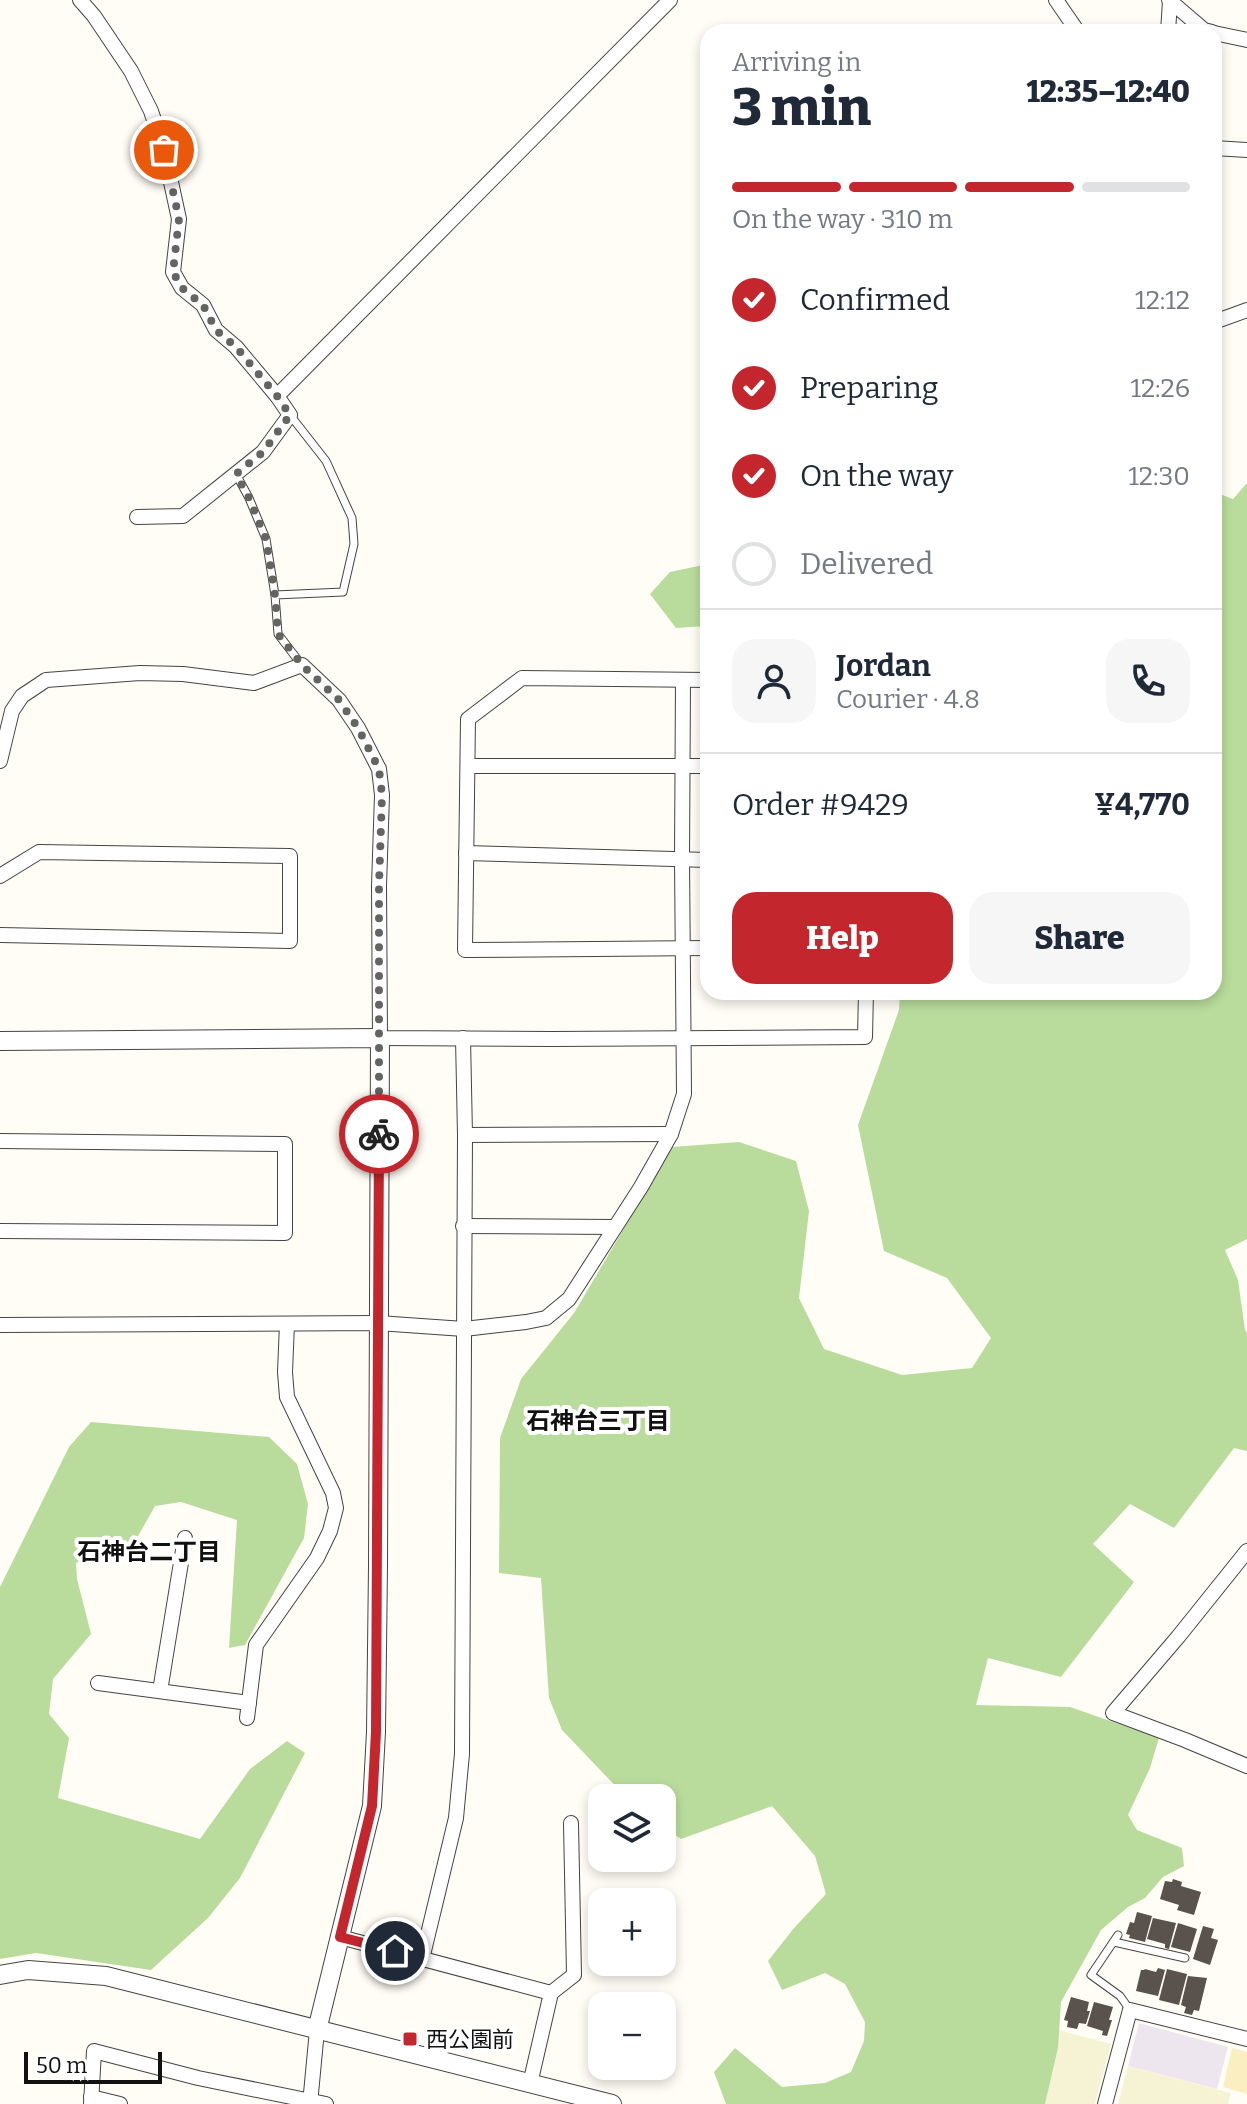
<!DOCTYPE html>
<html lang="en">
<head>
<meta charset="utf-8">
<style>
	:root { --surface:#fff; --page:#f6f6f7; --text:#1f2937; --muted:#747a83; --line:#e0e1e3; --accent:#c4262e }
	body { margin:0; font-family:Bitter,"Noto Sans JP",serif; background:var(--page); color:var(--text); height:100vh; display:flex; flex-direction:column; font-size:30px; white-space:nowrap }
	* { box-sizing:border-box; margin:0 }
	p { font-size:26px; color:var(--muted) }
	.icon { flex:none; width:44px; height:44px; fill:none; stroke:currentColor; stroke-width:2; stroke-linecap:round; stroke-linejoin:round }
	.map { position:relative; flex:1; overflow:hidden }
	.side { position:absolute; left:700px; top:24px; width:522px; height:976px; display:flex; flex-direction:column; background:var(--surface); border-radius:24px; box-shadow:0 4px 12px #0003 }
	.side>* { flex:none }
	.tools { position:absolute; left:588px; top:1784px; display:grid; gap:16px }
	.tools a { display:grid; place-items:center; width:88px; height:88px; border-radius:16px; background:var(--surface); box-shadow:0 4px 12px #0003; font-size:40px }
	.scale { position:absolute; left:24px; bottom:20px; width:138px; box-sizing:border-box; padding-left:8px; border:4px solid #111; border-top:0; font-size:22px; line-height:28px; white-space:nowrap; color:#111; -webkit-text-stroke:6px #fff; paint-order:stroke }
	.pin { position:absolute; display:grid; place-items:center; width:68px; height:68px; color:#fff; margin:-34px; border:4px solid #fff; border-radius:50%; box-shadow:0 2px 8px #0007 }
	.courier { position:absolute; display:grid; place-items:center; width:80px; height:80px; margin:-40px; border:6px solid #c4262e; border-radius:50%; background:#fff; color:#222; box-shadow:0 2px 10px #0007 }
	.headline em { font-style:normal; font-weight:800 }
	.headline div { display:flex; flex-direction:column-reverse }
	.headline { display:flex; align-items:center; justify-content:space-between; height:136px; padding:0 32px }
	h1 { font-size:52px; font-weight:800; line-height:60px }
	.bar { display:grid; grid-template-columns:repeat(4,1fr); gap:12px 8px; align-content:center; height:96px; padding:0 32px }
	.bar i { height:10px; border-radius:6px; background:var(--line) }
	.bar .selected { background:var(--accent) }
	.bar p { grid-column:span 4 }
	.line { display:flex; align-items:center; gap:20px; padding:0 32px; border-top:2px solid var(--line) }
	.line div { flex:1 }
	.round { display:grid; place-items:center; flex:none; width:84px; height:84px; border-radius:24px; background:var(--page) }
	ol { padding:0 32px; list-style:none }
	li { display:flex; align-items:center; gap:24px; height:88px }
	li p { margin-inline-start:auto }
	li .icon { padding:8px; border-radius:50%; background:var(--accent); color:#fff; stroke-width:4 }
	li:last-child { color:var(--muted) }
	li i { width:44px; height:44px; border:4px solid var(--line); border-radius:50% }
	.action { display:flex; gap:16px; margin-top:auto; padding:16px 32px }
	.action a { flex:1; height:92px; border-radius:24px; background:var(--accent); color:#fff; font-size:32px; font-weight:800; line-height:92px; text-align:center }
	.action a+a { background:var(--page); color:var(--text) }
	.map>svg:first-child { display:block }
</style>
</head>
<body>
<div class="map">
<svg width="1247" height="2104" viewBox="0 0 1247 2104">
	<rect width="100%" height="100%" fill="#fffdf5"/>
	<polygon fill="#eee6ef" points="1139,2023 1228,2047 1217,2089 1128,2066"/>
	<g fill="#f6f3d4">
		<polygon points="1059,2030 1111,2044 1095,2104 1045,2104 1058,2048"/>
		<polygon points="1128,2066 1231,2093 1228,2104 1118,2104"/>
	</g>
	<g fill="#b9dc9c">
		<polygon points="1247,483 1247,1239 1225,1250 1238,1280 1245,1330 1247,1333 1247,1451 1234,1448 1174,1528 1130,1504 1093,1544 1134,1582 1061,1677 988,1658 976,1705 1070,1707 1159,1738 1150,1768 1128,1815 1137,1830 1182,1848 1184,1866 1163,1877 1145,1898 1128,1907 1101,1930 1061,2002 1058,2048 1045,2104 726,2104 714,2072 735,2048 782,2087 825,2083 851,2072 864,2041 865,2022 845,1984 825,1973 782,1990 768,1961 794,1928 826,1894 815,1856 772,1806 681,1839 662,1826 662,1798 627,1798 562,1730 549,1698 541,1578 499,1573 500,1438 521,1379 574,1313 672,1147 739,1142 796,1161 809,1211 799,1298 824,1349 902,1375 972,1368 991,1338 947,1278 884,1251 858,1125 899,1010 900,992 1214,992 1214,492 1233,499"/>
		<polygon points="708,564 708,626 676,628 650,594 670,572"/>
		<polygon points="91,1422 269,1437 297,1464 308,1504 304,1538 245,1645 229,1648 237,1520 181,1502 155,1506 129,1552 106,1552 76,1563 77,1579 91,1634 53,1679 49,1714 69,1738 58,1798 200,1839 250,1769 287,1741 305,1753 240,1878 208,1918 151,1970 36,1953 0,1959 0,1587 69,1447"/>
	</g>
	<polygon fill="#fbeec1" points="1232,2048 1247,2052 1247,2094 1223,2087"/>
	<g fill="#5a524d">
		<polygon points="1173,1879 1182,1882 1181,1886 1201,1892 1194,1915 1177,1910 1179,1905 1160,1899 1165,1881 1172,1882"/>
		<polygon points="1137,1912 1152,1916 1145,1942 1129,1938 1130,1935 1126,1934 1130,1922 1134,1923"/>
		<polygon points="1153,1918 1176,1923 1169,1949 1165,1948 1165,1944 1147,1939"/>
		<polygon points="1178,1923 1197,1929 1190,1952 1171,1947"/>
		<polygon points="1203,1926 1214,1929 1211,1938 1218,1940 1210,1965 1193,1959"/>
		<polygon points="1158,1968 1165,1970 1158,1996 1136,1991 1141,1970 1144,1970 1145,1969 1156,1972"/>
		<polygon points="1167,1969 1187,1974 1179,2005 1159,2000"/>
		<polygon points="1188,1976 1207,1978 1199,2011 1194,2010 1192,2015 1184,2013 1186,2007 1181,2005"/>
		<polygon points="1071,1997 1089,2002 1087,2011 1090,2011 1086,2024 1079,2023 1077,2029 1067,2027 1068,2021 1064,2020"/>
		<polygon points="1094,2002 1113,2007 1109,2020 1112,2020 1107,2036 1102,2035 1103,2031 1087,2026"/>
	</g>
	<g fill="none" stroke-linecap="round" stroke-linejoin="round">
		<defs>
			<g id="service">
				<polyline points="290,415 326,461 352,518 354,544 343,592 275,595 278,634 301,664"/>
				<polyline points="236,474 249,498 266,539 275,595"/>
				<polyline points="1118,1935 1091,1975 1120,1996 1130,2010"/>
				<polyline points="1114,1942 1185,1958"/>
			</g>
			<g id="minor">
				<polyline points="80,0 94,16 131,71 151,111 164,150 179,219 173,272 182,288 203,305 216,330 236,347 277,396 290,415 263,452 183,516 137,517"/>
				<polyline points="1056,0 1078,32"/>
				<polyline points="1169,0 1204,30 1212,32"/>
				<polyline points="1168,32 1170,1"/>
				<polyline points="1214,33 1247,40"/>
				<polyline points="1214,148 1247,150"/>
				<polyline points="1214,322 1247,310"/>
				<polyline points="277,396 670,0"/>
				<polyline points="708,680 522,678 468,719 465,950 708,948"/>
				<polyline points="0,761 12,711 22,696 46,680 140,673 183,674 254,683 302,665 339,700 358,728 379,769 382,795 379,886 380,1038 552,1039 865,1037 866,992"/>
				<polyline points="468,766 708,766"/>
				<polyline points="466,853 708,860"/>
				<polyline points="0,876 39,852 290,856 290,941 0,935"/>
				<polyline points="465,1135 671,1134"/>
				<polyline points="0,1141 285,1144 285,1233 0,1231"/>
				<polyline points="463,1226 615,1227"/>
				<polyline points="0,1325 378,1323 464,1329 526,1322 546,1318 569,1299 641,1187 671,1134 684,1094 682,860 683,680"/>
				<polyline points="1247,1551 1178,1637 1113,1713 1185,1740 1247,1766"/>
				<polyline points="98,1683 249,1703"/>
				<polyline points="160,1691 185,1538"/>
				<polyline points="247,1718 256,1645 317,1558 330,1531 336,1508 333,1493 287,1397 285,1372 287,1324"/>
				<polyline points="340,1937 551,1993 530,2084"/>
				<polyline points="422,1959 456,1818 462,1754 465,1135 463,1038"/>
				<polyline points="551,1993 574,1975 571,1823"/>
				<polyline points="91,2097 120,2104"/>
				<polyline points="91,2104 94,2051 198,2078 326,2104"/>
				<polyline points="310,2104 317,2030"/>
				<polyline points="1105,2104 1130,2010 1247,2039"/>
			</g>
			<g id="tertiary">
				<polyline points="0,1041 380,1038 378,1566 376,1732 372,1806 317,2030"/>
				<polyline points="0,1975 28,1970 106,1976 612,2104"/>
			</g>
		</defs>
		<use href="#service" stroke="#444" stroke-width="9"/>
		<use href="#minor" stroke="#444" stroke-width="16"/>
		<use href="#tertiary" stroke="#444" stroke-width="20"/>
		<use href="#service" stroke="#fff" stroke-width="7"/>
		<use href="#minor" stroke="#fff" stroke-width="14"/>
		<use href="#tertiary" stroke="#fff" stroke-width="18"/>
	</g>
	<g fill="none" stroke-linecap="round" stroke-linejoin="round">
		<polyline stroke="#646461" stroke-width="8" stroke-dasharray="0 14.4" points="164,150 179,219 173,272 182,288 203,305 216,330 236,347 277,396 290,415 263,452 236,474 249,498 266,539 275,595 278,634 302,665 339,700 358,728 379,769 382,795 379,886 379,1134"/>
		<polyline stroke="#c4262e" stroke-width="10" points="379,1134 376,1732 372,1806 340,1937 395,1951"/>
	</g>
	<rect fill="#c4262e" stroke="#fff" stroke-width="3" x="402" y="2031" width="16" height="16" rx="4"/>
	<g text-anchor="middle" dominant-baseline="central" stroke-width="8" stroke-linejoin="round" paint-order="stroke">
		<g font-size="22" fill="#111" stroke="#fff" text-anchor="start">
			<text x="426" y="2039">西公園前</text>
		</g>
		<g font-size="24" font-weight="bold" fill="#111" stroke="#fff">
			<text x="598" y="1421">石神台三丁目</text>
			<text x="149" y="1552">石神台二丁目</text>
		</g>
	</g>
</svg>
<div class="tools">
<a><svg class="icon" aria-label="layers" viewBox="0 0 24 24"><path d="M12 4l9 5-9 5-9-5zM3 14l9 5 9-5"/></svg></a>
<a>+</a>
<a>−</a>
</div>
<div class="scale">50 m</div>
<div class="pin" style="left:164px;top:150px;background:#ea580c"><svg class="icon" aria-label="bag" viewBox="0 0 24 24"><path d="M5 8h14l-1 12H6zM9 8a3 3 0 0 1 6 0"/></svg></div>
<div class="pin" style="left:395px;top:1951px;background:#1f2937"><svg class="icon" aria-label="home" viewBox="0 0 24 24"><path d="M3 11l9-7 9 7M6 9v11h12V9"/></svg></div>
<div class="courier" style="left:379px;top:1134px"><svg class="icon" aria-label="bike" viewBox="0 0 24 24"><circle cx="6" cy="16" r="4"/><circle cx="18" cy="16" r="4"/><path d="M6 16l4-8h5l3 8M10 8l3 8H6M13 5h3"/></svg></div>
<section class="side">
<div class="headline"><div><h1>3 min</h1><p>Arriving in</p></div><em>12:35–12:40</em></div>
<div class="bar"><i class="selected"></i><i class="selected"></i><i class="selected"></i><i></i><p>On the way · 310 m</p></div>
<ol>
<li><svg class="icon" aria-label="check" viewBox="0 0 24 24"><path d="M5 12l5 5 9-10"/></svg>Confirmed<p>12:12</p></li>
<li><svg class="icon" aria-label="check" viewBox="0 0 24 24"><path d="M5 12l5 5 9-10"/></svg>Preparing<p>12:26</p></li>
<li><svg class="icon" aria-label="check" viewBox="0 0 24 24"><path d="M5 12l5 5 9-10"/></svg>On the way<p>12:30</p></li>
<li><i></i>Delivered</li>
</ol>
<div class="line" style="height:144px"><a class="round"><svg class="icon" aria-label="person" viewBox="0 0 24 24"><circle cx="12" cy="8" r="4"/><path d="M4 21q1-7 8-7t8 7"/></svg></a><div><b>Jordan</b><p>Courier · 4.8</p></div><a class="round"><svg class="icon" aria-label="phone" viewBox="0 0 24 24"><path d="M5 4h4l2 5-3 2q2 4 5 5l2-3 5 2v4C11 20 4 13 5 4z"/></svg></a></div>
<div class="line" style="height:104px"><div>Order #9429</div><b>¥4,770</b></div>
<div class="action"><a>Help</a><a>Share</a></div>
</section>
</div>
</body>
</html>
